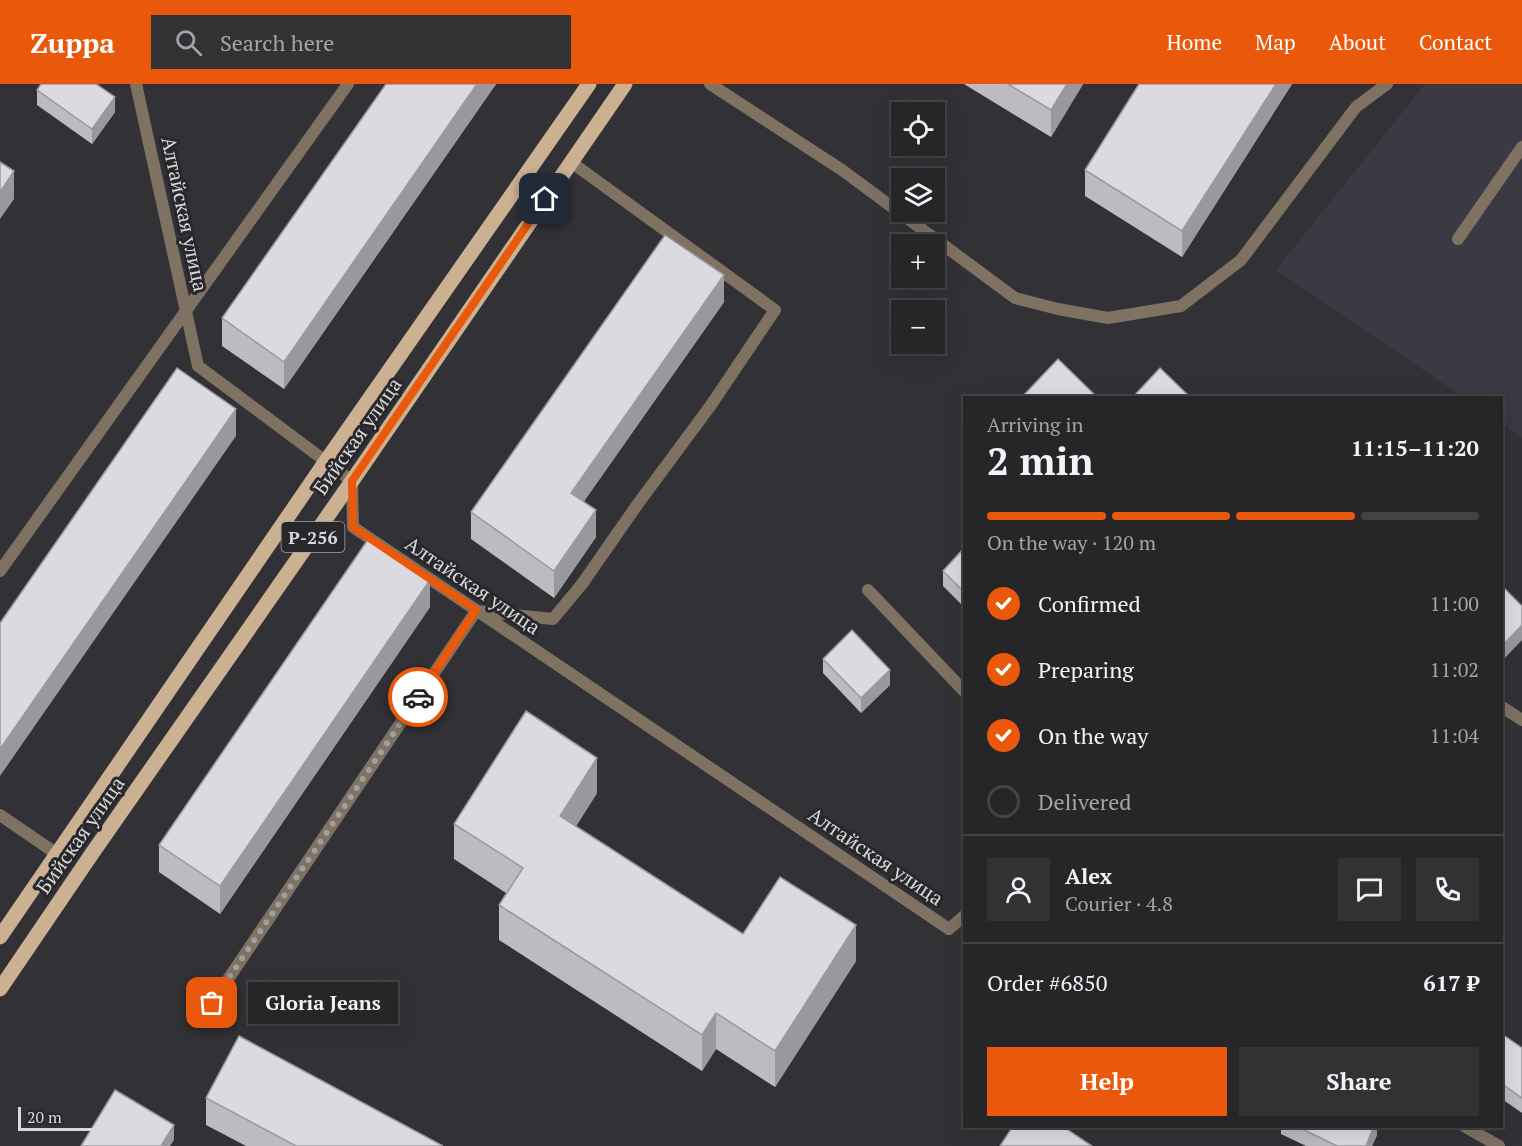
<!DOCTYPE html>
<html lang="en">
<head>
<meta charset="utf-8">
<style>
	:root { --surface:#262628; --page:#323234; --text:#f1f3f6; --muted:#a4a5a8; --line:#424345; --accent:#ea580c }
	body { margin:0; font-family:"PT Serif",serif; background:var(--page); color:var(--text); height:100vh; display:flex; flex-direction:column; font-size:22px; white-space:nowrap }
	* { box-sizing:border-box; margin:0 }
	p { font-size:20px; color:var(--muted) }
	.icon { flex:none; width:33px; height:33px; fill:none; stroke:currentColor; stroke-width:2; stroke-linecap:round; stroke-linejoin:round }
	.map { position:relative; flex:1; overflow:hidden }
	.drawer { position:absolute; left:963px; top:312px; width:540px; height:732px; display:flex; flex-direction:column; background:var(--surface); border-radius:0px; box-shadow:0 6px 24px #0002,0 0 0 2px var(--line) }
	.drawer>* { flex:none }
	.tools { position:absolute; left:891px; top:18px; display:grid; gap:12px }
	.tools a { display:grid; place-items:center; width:54px; height:54px; border-radius:0px; background:var(--surface); box-shadow:0 6px 24px #0002,0 0 0 2px var(--line); font-size:30px }
	.scale { position:absolute; left:18px; bottom:15px; width:108px; box-sizing:border-box; padding-left:6px; border:3px solid #d9d9dc; border-top:0; font-size:16px; line-height:21px; white-space:nowrap; color:#d9d9dc; -webkit-text-stroke:4px #28282c; paint-order:stroke }
	.pin { position:absolute; display:grid; place-items:center; width:51px; height:51px; color:#fff; margin:-26px; border-radius:12px; box-shadow:0 3px 9px #0006 }
	.courier { position:absolute; display:grid; place-items:center; width:60px; height:60px; margin:-30px; border:4px solid #ea580c; border-radius:50%; background:#fff; color:#222; box-shadow:0 2px 8px #0007 }
	.bubble { position:absolute; height:42px; border-radius:0px; background:var(--surface); box-shadow:0 6px 24px #0002,0 0 0 2px var(--line); font-size:20px; font-weight:800; line-height:42px; text-align:center }
	.overview em { font-style:normal; font-weight:800 }
	.overview div { display:flex; flex-direction:column-reverse }
	.overview { display:flex; align-items:center; justify-content:space-between; height:102px; padding:0 24px }
	h1 { font-size:39px; font-weight:800; line-height:45px }
	.bar { display:grid; grid-template-columns:repeat(4,1fr); gap:9px 6px; align-content:center; height:72px; padding:0 24px }
	.bar i { height:8px; border-radius:4px; background:var(--line) }
	.bar .on { background:var(--accent) }
	.bar p { grid-column:span 4 }
	.line { display:flex; align-items:center; gap:15px; padding:0 24px; border-top:2px solid var(--line) }
	.line div { flex:1 }
	.round { display:grid; place-items:center; flex:none; width:63px; height:63px; border-radius:0px; background:var(--page) }
	ol { padding:0 24px; list-style:none }
	li { display:flex; align-items:center; gap:18px; height:66px }
	li p { margin-inline-start:auto }
	li .icon { padding:6px; border-radius:50%; background:var(--accent); color:#fff; stroke-width:4 }
	li:last-child { color:var(--muted) }
	li i { width:33px; height:33px; border:3px solid var(--line); border-radius:50% }
	.action { display:flex; gap:12px; margin-top:auto; padding:12px 24px }
	.action a { flex:1; height:69px; border-radius:0px; background:var(--accent); color:#fff; font-size:24px; font-weight:800; line-height:69px; text-align:center }
	.action a+a { background:var(--page); color:var(--text) }
	header { display:flex; align-items:center; gap:36px; box-sizing:border-box; height:84px; padding:0 30px; background:var(--accent); color:#fff }
	header strong { font-size:28px }
	nav { display:flex; gap:33px; margin-inline-start:auto; font-size:21px }
	.search { width:420px; height:54px; background:var(--page); display:flex; align-items:center; gap:15px; box-sizing:border-box; padding:0 21px; border-radius:0px; color:var(--muted); font-size:22px }
	.map>svg:first-child { display:block }
</style>
</head>
<body>
<header>
<strong>Zuppa</strong>
<div class="search"><svg class="icon" aria-label="search" viewBox="0 0 24 24"><circle cx="10" cy="10" r="6"/><path d="M15 15l6 6"/></svg>Search here</div>
<nav><a>Home</a><a>Map</a><a>About</a><a>Contact</a></nav>
</header>
<div class="map">
<svg width="1522" height="1062" viewBox="0 0 1522 1062">
	<rect width="100%" height="100%" fill="#323236"/>
	<polygon fill="#3a3944" points="1425,0 1522,0 1522,354 1502,340 1502,314 1463,313 1276,186"/>
	<g fill="none" stroke-linecap="round" stroke-linejoin="round">
		<g stroke="#7f7263" stroke-width="12">
			<polyline points="710,0 842,86 1015,214 1058,225 1108,234 1181,222 1241,176 1356,23 1387,0"/>
			<polyline points="1458,155 1522,63"/>
			<polyline points="0,487 348,0"/>
			<polyline points="868,506 964,607"/>
			<polyline points="0,731 57,770"/>
			<polyline points="949,845 964,832"/>
			<polyline points="212,919 476,527 553,535 582,500 637,421 711,321 775,226 571,78"/>
		</g>
		<g stroke="#7f7263" stroke-width="12">
			<polyline points="136,0 198,282 352,397 353,443 949,845"/>
			<polyline points="1502,623 1522,636"/>
			<polyline points="1464,1042 1499,1062"/>
		</g>
		<g stroke="#cbb091" stroke-width="15">
			<polyline points="0,853 326,377 589,0"/>
			<polyline points="0,905 91,771 352,397 625,0"/>
		</g>
	</g>
	<g fill="#bbbbc1">
		<polygon points="386,0 496,0 284,305 222,262 222,234"/>
		<polygon points="964,0 1083,0 1051,53"/>
		<polygon points="1139,0 1292,0 1182,173 1085,112 1085,86"/>
		<polygon points="37,6 115,28 92,60 37,21"/>
		<polygon points="724,218 584,417 596,453 554,514 471,455 471,428"/>
		<polygon points="964,464 964,523 943,502 943,487"/>
		<polygon points="430,523 220,830 159,788 159,761"/>
		<polygon points="823,575 890,601 861,629 823,589"/>
		<polygon points="597,709 576,742 743,850 856,877 775,1003 716,965 702,987 499,856 499,821 506,809 454,775 454,740"/>
		<polygon points="1502,950 1522,964 1522,1029 1502,1015"/>
		<polygon points="206,1014 443,1062 246,1062 206,1041"/>
		<polygon points="1281,1042 1377,1042 1377,1051 1372,1062 1306,1062 1281,1050"/>
	</g>
	<g fill="#99999d">
		<polygon points="477,0 496,0 284,305 284,278"/>
		<polygon points="1067,0 1083,0 1051,53 1051,26"/>
		<polygon points="1276,0 1292,0 1182,173 1182,147"/>
		<polygon points="115,13 115,28 92,60 92,45"/>
		<polygon points="14,87 14,115 0,135 0,108"/>
		<polygon points="724,191 724,218 571,436 571,409"/>
		<polygon points="236,325 236,352 0,692 0,665"/>
		<polygon points="596,426 596,453 554,514 554,487"/>
		<polygon points="430,496 430,523 220,830 220,802"/>
		<polygon points="1522,541 1522,556 1502,577 1502,562"/>
		<polygon points="890,586 890,601 861,629 861,614"/>
		<polygon points="597,674 597,709 560,768 560,732"/>
		<polygon points="856,841 856,877 775,1003 775,967"/>
		<polygon points="716,929 716,965 702,987 702,951"/>
		<polygon points="174,1041 174,1056 170,1062 161,1062"/>
		<polygon points="1374,1042 1377,1042 1377,1051 1372,1062 1366,1062"/>
	</g>
	<g fill="#dadae0" stroke="#99999d" stroke-width="1.5">
		<polygon points="41,0 96,0 115,13 92,45 37,6"/>
		<polygon points="386,0 477,0 284,278 222,234"/>
		<polygon points="1008,0 1067,0 1051,26"/>
		<polygon points="1139,0 1276,0 1182,147 1085,86"/>
		<polygon points="0,78 14,87 0,108"/>
		<polygon points="665,151 724,191 571,409 596,426 554,487 471,428"/>
		<polygon points="1058,275 1098,314 1021,314"/>
		<polygon points="177,284 236,325 0,665 0,539"/>
		<polygon points="1160,284 1191,314 1132,314"/>
		<polygon points="369,454 430,496 220,802 159,761"/>
		<polygon points="964,464 964,508 943,487"/>
		<polygon points="1502,502 1522,522 1522,541 1502,562"/>
		<polygon points="852,546 890,586 861,614 823,575"/>
		<polygon points="526,627 597,674 560,732 743,850 780,793 856,841 775,967 716,929 702,951 499,821 523,784 454,740"/>
		<polygon points="1502,950 1522,964 1522,1014 1502,1000"/>
		<polygon points="239,952 443,1062 296,1062 206,1014"/>
		<polygon points="115,1006 174,1041 161,1062 81,1062"/>
		<polygon points="1013,1042 1062,1042 1092,1062 1000,1062"/>
		<polygon points="1296,1042 1374,1042 1366,1062 1337,1062"/>
	</g>
	<g fill="none" stroke-linecap="round" stroke-linejoin="round">
		<polyline stroke="#9f9fa2" stroke-width="6" stroke-dasharray="0 10.8" points="212,919 418,613"/>
		<polyline stroke="#ea580c" stroke-width="8" points="418,613 476,526 353,443 352,397 545,115"/>
	</g>
	<g text-anchor="middle" dominant-baseline="central" stroke-width="6" stroke-linejoin="round" paint-order="stroke">
		<rect fill="#28282c" stroke="#a4a4a7" stroke-width="1.5" x="281.5" y="438" width="63" height="30" rx="4.5"/>
		<g font-size="18" font-weight="bold" fill="#d9d9dc">
			<text x="313" y="453">Р-256</text>
		</g>
		<g font-size="20" fill="#d9d9dc" stroke="#28282c">
			<text transform="translate(185 130) rotate(78)">Алтайская улица</text>
			<text transform="translate(357 352) rotate(-55)">Бийская улица</text>
			<text transform="translate(473 501) rotate(34)">Алтайская улица</text>
			<text transform="translate(80 751) rotate(-55)">Бийская улица</text>
			<text transform="translate(876 772) rotate(34)">Алтайская улица</text>
		</g>
	</g>
</svg>
<div class="tools">
<a><svg class="icon" aria-label="locate" viewBox="0 0 24 24"><circle cx="12" cy="12" r="6"/><path d="M12 2v4M12 18v4M2 12h4M18 12h4"/></svg></a>
<a><svg class="icon" aria-label="layers" viewBox="0 0 24 24"><path d="M12 4l9 5-9 5-9-5zM3 14l9 5 9-5"/></svg></a>
<a>+</a>
<a>−</a>
</div>
<div class="scale">20 m</div>
<div class="pin" style="left:212px;top:919px;background:#ea580c"><svg class="icon" aria-label="bag" viewBox="0 0 24 24"><path d="M5 8h14l-1 12H6zM9 8a3 3 0 0 1 6 0"/></svg></div>
<div class="pin" style="left:545px;top:115px;background:#1f2937"><svg class="icon" aria-label="home" viewBox="0 0 24 24"><path d="M3 11l9-7 9 7M6 9v11h12V9"/></svg></div>
<div class="courier" style="left:418px;top:613px"><svg class="icon" aria-label="car" viewBox="0 0 24 24"><path d="M5 17H2v-5l4-1 3-4h7l3 4 3 1v5h-3M9 17h6M6 11h13"/><circle cx="7" cy="17" r="2"/><circle cx="17" cy="17" r="2"/></svg></div>
<div class="bubble" style="left:248px;top:898px;width:150px">Gloria Jeans</div>
<section class="drawer">
<div class="overview"><div><h1>2 min</h1><p>Arriving in</p></div><em>11:15–11:20</em></div>
<div class="bar"><i class="on"></i><i class="on"></i><i class="on"></i><i></i><p>On the way · 120 m</p></div>
<ol>
<li><svg class="icon" aria-label="check" viewBox="0 0 24 24"><path d="M5 12l5 5 9-10"/></svg>Confirmed<p>11:00</p></li>
<li><svg class="icon" aria-label="check" viewBox="0 0 24 24"><path d="M5 12l5 5 9-10"/></svg>Preparing<p>11:02</p></li>
<li><svg class="icon" aria-label="check" viewBox="0 0 24 24"><path d="M5 12l5 5 9-10"/></svg>On the way<p>11:04</p></li>
<li><i></i>Delivered</li>
</ol>
<div class="line" style="height:108px"><a class="round"><svg class="icon" aria-label="person" viewBox="0 0 24 24"><circle cx="12" cy="8" r="4"/><path d="M4 21q1-7 8-7t8 7"/></svg></a><div><b>Alex</b><p>Courier · 4.8</p></div><a class="round"><svg class="icon" aria-label="chat" viewBox="0 0 24 24"><path d="M4 5h16v11H9l-5 4z"/></svg></a><a class="round"><svg class="icon" aria-label="phone" viewBox="0 0 24 24"><path d="M5 4h4l2 5-3 2q2 4 5 5l2-3 5 2v4C11 20 4 13 5 4z"/></svg></a></div>
<div class="line" style="height:78px"><div>Order #6850</div><b>617 ₽</b></div>
<div class="action"><a>Help</a><a>Share</a></div>
</section>
</div>
</body>
</html>
